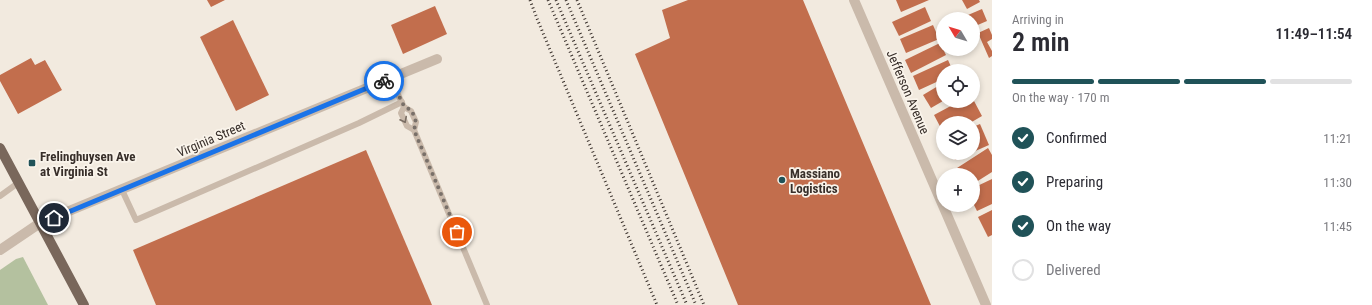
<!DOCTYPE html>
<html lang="en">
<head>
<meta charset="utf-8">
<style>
	:root { --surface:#fff; --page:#f7f7f7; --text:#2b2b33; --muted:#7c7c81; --line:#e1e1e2; --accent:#205258 }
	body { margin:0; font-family:"Roboto Condensed",sans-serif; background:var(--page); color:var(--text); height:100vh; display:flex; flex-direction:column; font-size:15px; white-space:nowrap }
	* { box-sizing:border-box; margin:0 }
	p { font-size:13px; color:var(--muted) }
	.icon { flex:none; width:22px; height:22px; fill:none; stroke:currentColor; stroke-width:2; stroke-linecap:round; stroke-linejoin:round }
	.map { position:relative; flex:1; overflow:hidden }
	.sheet { display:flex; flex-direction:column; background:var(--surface); width:380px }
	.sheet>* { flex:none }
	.needle { width:26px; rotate:308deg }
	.tools { position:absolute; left:936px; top:12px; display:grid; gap:8px }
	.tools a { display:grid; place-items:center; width:44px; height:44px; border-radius:50%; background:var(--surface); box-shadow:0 2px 6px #0003; font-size:20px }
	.pin { position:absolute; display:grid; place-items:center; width:34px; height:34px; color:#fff; margin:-17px; border:2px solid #fff; border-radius:50%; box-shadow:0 1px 4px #0007 }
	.courier { position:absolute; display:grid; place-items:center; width:40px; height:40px; margin:-20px; border:3px solid #1a73e8; border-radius:50%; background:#fff; color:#222; box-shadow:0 1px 5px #0007 }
	.headline em { font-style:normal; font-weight:600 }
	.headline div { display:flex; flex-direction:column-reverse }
	.headline { display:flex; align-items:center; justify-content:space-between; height:68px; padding:0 20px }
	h1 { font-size:26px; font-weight:600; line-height:30px }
	.bar { display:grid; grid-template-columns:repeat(4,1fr); gap:6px 4px; align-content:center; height:48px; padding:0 20px }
	.bar i { height:5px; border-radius:3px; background:var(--line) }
	.bar .on { background:var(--accent) }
	.bar p { grid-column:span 4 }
	ol { padding:0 20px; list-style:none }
	li { display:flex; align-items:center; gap:12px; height:44px }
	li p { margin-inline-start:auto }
	li .icon { padding:4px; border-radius:50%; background:var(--accent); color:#fff; stroke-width:4 }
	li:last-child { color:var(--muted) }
	li i { width:22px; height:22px; border:2px solid var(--line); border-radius:50% }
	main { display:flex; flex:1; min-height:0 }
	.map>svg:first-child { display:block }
</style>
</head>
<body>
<main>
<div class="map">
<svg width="992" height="305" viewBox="0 0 992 305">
	<rect width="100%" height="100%" fill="#f2eadf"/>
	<polygon fill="#b4c19f" points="23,257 48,305 0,305 0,270 16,259"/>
	<g fill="#c26e4d">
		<polygon points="207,0 225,0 211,7"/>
		<polygon points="688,0 803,0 931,305 738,305 635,54 670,38 662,10"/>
		<polygon points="896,0 929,0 901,12"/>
		<polygon points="962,0 979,0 980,2 967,9"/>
		<polygon points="435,6 447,34 403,54 391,25"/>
		<polygon points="925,7 931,21 899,36 892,22"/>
		<polygon points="982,9 987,21 973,27 973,19 970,19 968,15"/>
		<polygon points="233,20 269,95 236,111 200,37"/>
		<polygon points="933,25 939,39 906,53 900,39"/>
		<polygon points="989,28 992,35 992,39 987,42 992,51 992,56 989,58 978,33"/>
		<polygon points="940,43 946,55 911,73 905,60"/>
		<polygon points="31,58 35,65 45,60 62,90 18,114 0,81 0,75"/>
		<polygon points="948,60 953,71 943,71 943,79 919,90 913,76"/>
		<polygon points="943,83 943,101 931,108 923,95"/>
		<polygon points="960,101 974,101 982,116 970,123 943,123 943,132 934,115"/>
		<polygon points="980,124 989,145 973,152 973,127"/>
		<polygon points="988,148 992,155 992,172 973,184 973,175 961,175 957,168"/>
		<polygon points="366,150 432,305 156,305 133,250"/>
		<polygon points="952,153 971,153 955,160"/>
		<polygon points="992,179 992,204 977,211 973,203 973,188"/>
		<polygon points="992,210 992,235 988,237 978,217"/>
	</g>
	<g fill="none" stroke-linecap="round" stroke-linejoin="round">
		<g stroke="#cabaab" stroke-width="6">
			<polyline points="390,78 404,107 411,111 416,122 414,130 487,305"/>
			<polyline points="404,107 401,113 407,126 414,130"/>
			<polyline points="122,190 136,220 359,123 402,102"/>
			<polyline points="0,196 18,183"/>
		</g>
		<g stroke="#cabaab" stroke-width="10">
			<polyline points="854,0 986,305"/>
			<polyline points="0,250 40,223 437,59"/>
		</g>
		<polyline stroke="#79675b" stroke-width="10" points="0,148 84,305"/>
		<g stroke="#382f2a" stroke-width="3" stroke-dasharray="1 3" stroke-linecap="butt">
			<polyline points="530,0 538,21 657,305"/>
			<polyline points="548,0 678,305"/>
			<polyline points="556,0 687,305"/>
			<polyline points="566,0 696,305"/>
			<polyline points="577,0 704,305"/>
		</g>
	</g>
	<defs><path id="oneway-chevron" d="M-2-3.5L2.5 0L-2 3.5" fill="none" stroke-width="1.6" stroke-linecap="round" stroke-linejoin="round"/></defs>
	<use stroke="#7a6e64" href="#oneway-chevron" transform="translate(404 120) rotate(63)"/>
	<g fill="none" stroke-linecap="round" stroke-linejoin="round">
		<polyline stroke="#797069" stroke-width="4" stroke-dasharray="0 7.2" points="384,81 390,78 404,106 412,111 416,122 414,130 457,232"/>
		<polyline stroke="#1a73e8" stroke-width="5" points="54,218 384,81"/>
	</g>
	<g fill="#205258" stroke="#faf4eb" stroke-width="1.5">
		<rect x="28" y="159" width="8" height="8" rx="2"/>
		<circle cx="782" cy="180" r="4"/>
	</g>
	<g text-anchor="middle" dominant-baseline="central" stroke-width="3.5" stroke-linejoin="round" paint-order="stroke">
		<g font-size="13" fill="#382f2a" stroke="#faf4eb">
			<text transform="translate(908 92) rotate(67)">Jefferson Avenue</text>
			<text transform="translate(211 139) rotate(-23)">Virginia Street</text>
		</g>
		<g font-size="13" font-weight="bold" fill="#382f2a" stroke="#faf4eb" text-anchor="start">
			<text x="40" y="156">Frelinghuysen Ave<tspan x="40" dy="15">at Virginia St</tspan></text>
			<text x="790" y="173">Massiano<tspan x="790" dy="15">Logistics</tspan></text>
		</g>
	</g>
</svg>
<div class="tools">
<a><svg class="needle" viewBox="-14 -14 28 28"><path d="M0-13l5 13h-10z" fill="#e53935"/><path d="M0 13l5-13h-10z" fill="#7c7c81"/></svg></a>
<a><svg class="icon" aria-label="locate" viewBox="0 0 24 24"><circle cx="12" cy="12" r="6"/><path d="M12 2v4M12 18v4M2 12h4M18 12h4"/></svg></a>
<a><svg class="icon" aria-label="layers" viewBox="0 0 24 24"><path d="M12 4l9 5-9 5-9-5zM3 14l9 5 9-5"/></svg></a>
<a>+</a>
</div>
<div class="pin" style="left:457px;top:232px;background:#ea580c"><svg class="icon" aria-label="bag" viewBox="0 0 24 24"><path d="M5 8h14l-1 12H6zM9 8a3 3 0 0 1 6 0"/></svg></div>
<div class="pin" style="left:54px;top:218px;background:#1f2937"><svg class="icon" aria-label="home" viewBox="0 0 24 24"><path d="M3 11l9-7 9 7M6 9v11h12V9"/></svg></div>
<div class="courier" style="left:384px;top:81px"><svg class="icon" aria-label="bike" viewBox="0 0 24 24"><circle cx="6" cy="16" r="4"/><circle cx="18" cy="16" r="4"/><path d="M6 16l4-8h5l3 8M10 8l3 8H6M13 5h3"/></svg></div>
</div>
<section class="sheet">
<div class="headline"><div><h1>2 min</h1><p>Arriving in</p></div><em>11:49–11:54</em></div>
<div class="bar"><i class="on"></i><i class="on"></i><i class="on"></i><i></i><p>On the way · 170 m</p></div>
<ol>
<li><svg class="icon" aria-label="check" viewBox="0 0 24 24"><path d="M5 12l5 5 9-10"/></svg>Confirmed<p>11:21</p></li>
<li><svg class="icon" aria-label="check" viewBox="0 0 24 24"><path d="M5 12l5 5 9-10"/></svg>Preparing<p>11:30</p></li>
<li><svg class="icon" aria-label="check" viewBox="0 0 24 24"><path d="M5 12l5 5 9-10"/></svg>On the way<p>11:45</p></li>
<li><i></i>Delivered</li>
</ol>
</section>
</main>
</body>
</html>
